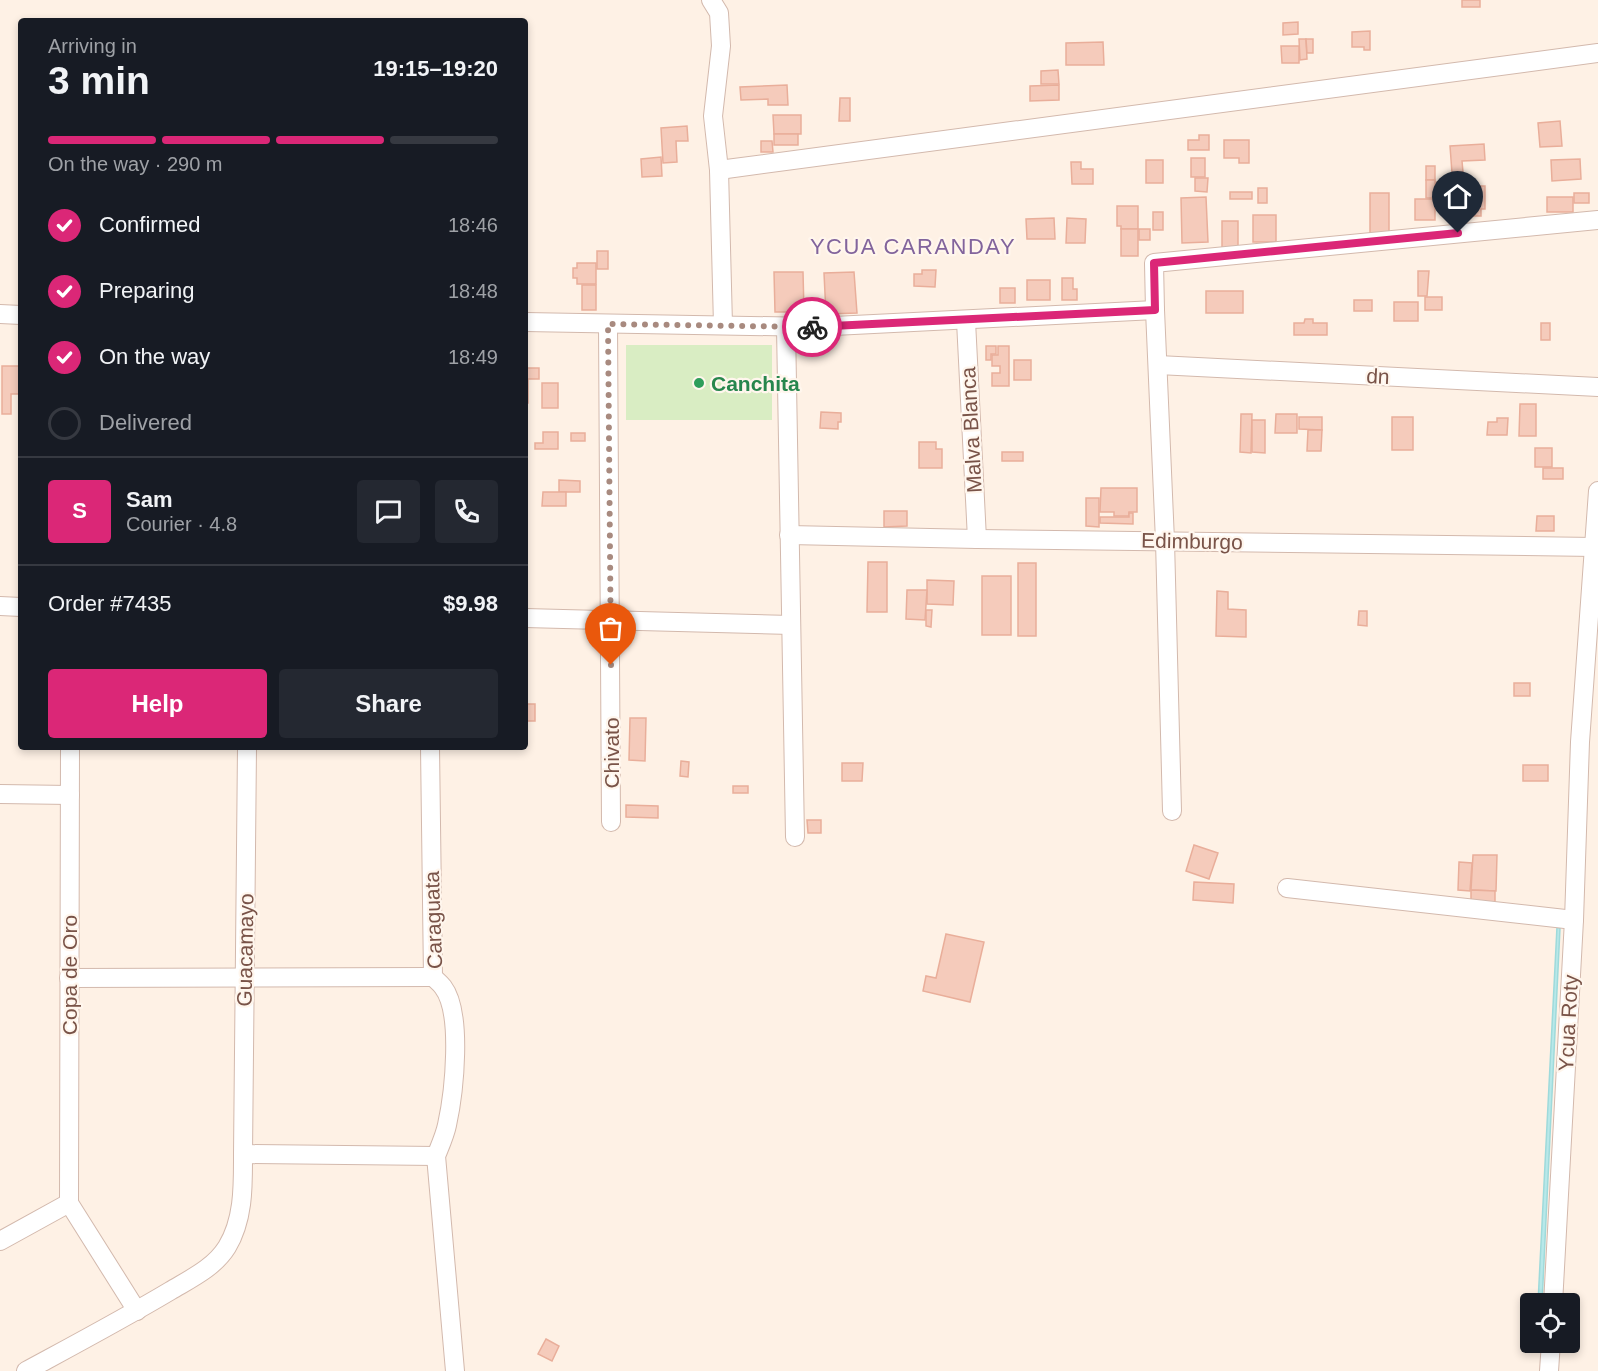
<!DOCTYPE html>
<html lang="en">
<head>
<meta charset="utf-8">
<style>
	:root { --surface:#171b24; --page:#242831; --text:#f1f3f6; --muted:#9ea1a6; --line:#363941; --accent:#db2777 }
	body { margin:0; font-family:Arial,sans-serif; background:var(--page); color:var(--text); height:100vh; display:flex; flex-direction:column; font-size:22px; white-space:nowrap }
	* { box-sizing:border-box; margin:0 }
	p { font-size:20px; color:var(--muted) }
	.icon { flex:none; width:33px; height:33px; fill:none; stroke:currentColor; stroke-width:2; stroke-linecap:round; stroke-linejoin:round }
	.map { position:relative; flex:1; overflow:hidden }
	.side { position:absolute; left:18px; top:18px; width:510px; height:732px; display:flex; flex-direction:column; background:var(--surface); border-radius:6px; box-shadow:0 3px 9px #0003 }
	.side>* { flex:none }
	.controls { position:absolute; left:1520px; top:1293px; display:grid; gap:12px }
	.controls a { display:grid; place-items:center; width:60px; height:60px; border-radius:6px; background:var(--surface); box-shadow:0 3px 9px #0003; font-size:30px }
	.pin { position:absolute; display:grid; place-items:center; width:51px; height:51px; color:#fff; margin:-62px -26px; border-radius:50% 50% 50% 0; rotate:-45deg; box-shadow:0 0 6px #0007 }
	.pin .icon { rotate:45deg }
	.courier { position:absolute; display:grid; place-items:center; width:60px; height:60px; margin:-30px; border:4px solid #db2777; border-radius:50%; background:#fff; color:#222; box-shadow:0 2px 8px #0007 }
	.head em { font-style:normal; font-weight:700 }
	.head div { display:flex; flex-direction:column-reverse }
	.head { display:flex; align-items:center; justify-content:space-between; height:102px; padding:0 30px }
	h1 { font-size:39px; font-weight:700; line-height:45px }
	.bar { display:grid; grid-template-columns:repeat(4,1fr); gap:9px 6px; align-content:center; height:72px; padding:0 30px }
	.bar i { height:8px; border-radius:4px; background:var(--line) }
	.bar .on { background:var(--accent) }
	.bar p { grid-column:span 4 }
	.line { display:flex; align-items:center; gap:15px; padding:0 30px; border-top:2px solid var(--line) }
	.line div { flex:1 }
	.round { display:grid; place-items:center; flex:none; width:63px; height:63px; border-radius:6px; background:var(--page) }
	ol { padding:0 30px; list-style:none }
	li { display:flex; align-items:center; gap:18px; height:66px }
	li p { margin-inline-start:auto }
	li .icon { padding:6px; border-radius:50%; background:var(--accent); color:#fff; stroke-width:4 }
	li:last-child { color:var(--muted) }
	li i { width:33px; height:33px; border:3px solid var(--line); border-radius:50% }
	.primary-button { display:flex; gap:12px; margin-top:auto; padding:12px 30px }
	.primary-button a { flex:1; height:69px; border-radius:6px; background:var(--accent); color:#fff; font-size:24px; font-weight:700; line-height:69px; text-align:center }
	.primary-button a+a { background:var(--page); color:var(--text) }
	.map>svg:first-child { display:block }
</style>
</head>
<body>
<div class="map">
<svg width="1598" height="1371" viewBox="0 0 1598 1371">
	<rect width="100%" height="100%" fill="#fef1e5"/>
	<rect fill="#d9edc3" x="626" y="345" width="146" height="75"/>
	<polygon fill="#b8e8e9" stroke="#9edadb" stroke-width="1.5" points="1557,927 1560,928 1542,1303 1538,1303"/>
	<g fill="#f5cbbb" stroke="#e9ae9a" stroke-width="1.5">
		<rect x="1462" y="0" width="18" height="7"/>
		<polygon points="1298,22 1298,34 1283,35 1283,23"/>
		<polygon points="1370,31 1370,50 1364,50 1364,47 1352,47 1352,32"/>
		<polygon points="1299,39 1306,39 1307,59 1300,60"/>
		<polygon points="1306,39 1313,39 1313,53 1307,53"/>
		<polygon points="1103,42 1104,65 1066,65 1066,43"/>
		<polygon points="1281,46 1299,46 1299,63 1282,63"/>
		<polygon points="1058,70 1059,84 1041,84 1041,71"/>
		<polygon points="787,85 788,105 768,105 768,99 741,100 740,87"/>
		<polygon points="1059,85 1059,100 1030,101 1030,86"/>
		<polygon points="840,98 850,98 850,121 839,121"/>
		<polygon points="773,115 801,115 801,134 774,134"/>
		<polygon points="1560,121 1562,146 1540,147 1538,123"/>
		<polygon points="687,126 688,141 676,141 677,162 663,163 661,128"/>
		<rect x="774" y="134" width="24" height="11"/>
		<polygon points="1199,135 1209,135 1209,150 1188,150 1188,140 1199,140"/>
		<polygon points="1224,140 1249,140 1249,163 1239,163 1239,158 1224,158"/>
		<polygon points="761,141 772,141 773,152 761,152"/>
		<polygon points="1484,144 1485,160 1462,161 1463,172 1452,173 1450,146"/>
		<polygon points="661,157 662,176 642,177 641,159"/>
		<rect x="1191" y="158" width="14" height="19"/>
		<polygon points="1580,159 1581,179 1552,181 1551,160"/>
		<rect x="1146" y="160" width="17" height="23"/>
		<polygon points="1071,162 1081,162 1081,169 1093,169 1093,184 1072,184"/>
		<rect x="1426" y="166" width="9" height="14"/>
		<polygon points="1195,178 1208,178 1207,192 1195,191"/>
		<rect x="1426" y="180" width="9" height="18"/>
		<rect x="1436" y="182" width="23" height="27"/>
		<polygon points="1462,186 1485,186 1485,209 1481,209 1481,216 1465,216 1465,209 1462,209"/>
		<rect x="1258" y="188" width="9" height="15"/>
		<rect x="1230" y="192" width="22" height="7"/>
		<rect x="1370" y="193" width="19" height="43"/>
		<rect x="1574" y="193" width="15" height="10"/>
		<polygon points="1206,197 1208,242 1182,243 1181,198"/>
		<rect x="1547" y="197" width="26" height="15"/>
		<rect x="1415" y="199" width="20" height="21"/>
		<polygon points="1117,206 1138,206 1138,229 1121,229 1121,226 1117,226"/>
		<rect x="1153" y="212" width="10" height="18"/>
		<rect x="1253" y="215" width="23" height="27"/>
		<polygon points="1054,218 1055,239 1027,239 1026,219"/>
		<polygon points="1067,218 1086,219 1085,243 1066,243"/>
		<rect x="1222" y="221" width="16" height="28"/>
		<rect x="1121" y="229" width="17" height="27"/>
		<rect x="1139" y="229" width="11" height="11"/>
		<rect x="597" y="251" width="11" height="18"/>
		<polygon points="577,263 596,263 596,284 577,284 577,278 573,278 573,268 577,268"/>
		<polygon points="922,270 936,270 935,287 914,286 914,274 922,274"/>
		<polygon points="1418,271 1429,271 1427,296 1418,296"/>
		<polygon points="774,272 803,272 804,312 775,312"/>
		<polygon points="854,272 857,313 826,314 824,273"/>
		<polygon points="1062,278 1073,278 1073,289 1077,289 1077,300 1062,300"/>
		<rect x="1027" y="280" width="23" height="20"/>
		<rect x="582" y="285" width="14" height="25"/>
		<rect x="1000" y="288" width="15" height="15"/>
		<rect x="1206" y="291" width="37" height="22"/>
		<rect x="1425" y="297" width="17" height="13"/>
		<rect x="1354" y="300" width="18" height="11"/>
		<rect x="1394" y="302" width="24" height="19"/>
		<polygon points="1305,319 1313,319 1313,323 1327,323 1327,335 1294,335 1294,323 1304,323"/>
		<rect x="1541" y="323" width="9" height="17"/>
		<polygon points="986,346 996,346 996,354 991,354 991,360 986,360"/>
		<polygon points="998,346 1009,346 1009,386 992,386 992,373 1000,373 1000,366 992,366 992,355 998,355"/>
		<rect x="1014" y="360" width="17" height="20"/>
		<polygon points="2,366 21,366 21,394 11,394 11,414 2,414"/>
		<polygon points="525,368 539,368 539,379 528,379 528,403 525,403"/>
		<rect x="542" y="383" width="16" height="25"/>
		<polygon points="1520,404 1536,404 1536,436 1519,436"/>
		<polygon points="821,412 841,413 841,422 838,422 838,429 820,428"/>
		<polygon points="1241,414 1252,414 1251,453 1240,452"/>
		<polygon points="1276,414 1297,414 1297,433 1275,433"/>
		<polygon points="1299,417 1322,417 1322,430 1299,429"/>
		<rect x="1392" y="417" width="21" height="33"/>
		<polygon points="1497,418 1508,418 1507,435 1487,435 1488,422 1497,422"/>
		<polygon points="1252,420 1265,420 1265,453 1252,452"/>
		<polygon points="1308,430 1322,430 1321,451 1307,451"/>
		<polygon points="543,432 558,432 558,449 535,449 535,443 543,443"/>
		<rect x="571" y="433" width="14" height="8"/>
		<polygon points="919,442 936,442 936,449 942,449 942,468 919,468"/>
		<rect x="1535" y="448" width="17" height="19"/>
		<rect x="1002" y="452" width="21" height="9"/>
		<rect x="1543" y="468" width="20" height="11"/>
		<polygon points="559,480 580,481 580,492 559,492"/>
		<polygon points="1101,488 1137,488 1137,512 1129,512 1129,516 1114,516 1114,512 1100,512"/>
		<polygon points="543,492 566,492 566,506 542,506"/>
		<polygon points="1086,498 1099,498 1099,527 1086,526"/>
		<polygon points="884,511 907,511 907,526 884,527"/>
		<polygon points="1129,513 1133,513 1133,524 1100,523 1100,517 1129,517"/>
		<polygon points="1537,516 1554,516 1554,531 1536,531"/>
		<polygon points="868,562 887,562 887,612 867,612"/>
		<rect x="1018" y="563" width="18" height="73"/>
		<rect x="982" y="576" width="29" height="59"/>
		<polygon points="927,580 954,581 953,605 927,604"/>
		<polygon points="907,590 927,590 925,620 906,619"/>
		<polygon points="1217,591 1228,592 1228,609 1246,610 1246,637 1216,636"/>
		<polygon points="926,610 932,610 931,627 926,626"/>
		<polygon points="1359,611 1367,611 1367,626 1358,625"/>
		<rect x="1514" y="683" width="16" height="13"/>
		<rect x="525" y="704" width="10" height="17"/>
		<polygon points="630,718 646,718 645,761 629,760"/>
		<polygon points="681,761 689,762 688,777 680,776"/>
		<polygon points="842,763 863,763 862,781 842,781"/>
		<rect x="1523" y="765" width="25" height="16"/>
		<rect x="733" y="786" width="15" height="7"/>
		<polygon points="626,805 658,806 658,818 626,817"/>
		<polygon points="807,820 821,820 821,833 808,833"/>
		<polygon points="1194,845 1218,853 1209,879 1186,871"/>
		<polygon points="1473,855 1497,855 1496,891 1471,890"/>
		<polygon points="1459,862 1472,863 1470,891 1458,890"/>
		<polygon points="1194,882 1234,884 1233,903 1193,900"/>
		<polygon points="1471,890 1495,891 1495,907 1471,906"/>
		<polygon points="946,934 984,942 970,1002 923,991 926,976 936,978"/>
		<polygon points="546,1339 559,1346 552,1361 538,1354"/>
	</g>
	<g fill="none" stroke-linecap="round" stroke-linejoin="round">
		<defs>
			<g id="street">
				<polyline points="711,0 719,13 721,46 713,116 719,170 723,325"/>
				<polyline points="719,170 1598,53"/>
				<polyline points="1155,310 1165,541 1172,811"/>
				<polyline points="0,314 21,315"/>
				<polyline points="966,321 977,539"/>
				<polyline points="525,322 814,327 1155,310 1154,263 1598,220"/>
				<polyline points="608,324 611,822"/>
				<polyline points="786,327 795,837"/>
				<polyline points="1158,365 1598,387"/>
				<polyline points="789,535 977,539 1595,547"/>
				<polyline points="0,606 21,607"/>
				<polyline points="525,618 791,625"/>
				<path d="M430 747 433 977C436 980 440 983 443 987 463 1013 454 1093 447 1125 445 1135 440 1146 436 1156L455 1371"/>
				<polyline points="0,794 70,795"/>
				<polyline points="1287,888 1574,920"/>
				<polyline points="69,978 433,977"/>
				<polyline points="243,1154 436,1156"/>
				<polyline points="69,1203 70,747"/>
				<polyline points="69,1203 137,1311"/>
				<polyline points="0,1241 69,1203"/>
				<polyline points="1553,1304 1574,920 1580,742 1598,491"/>
				<path d="M26 1371C74 1345 123 1319 170 1291 190 1279 214 1268 227 1247 244 1219 243 1185 243 1154L247 747"/>
				<polyline points="1549,1371 1551,1342"/>
			</g>
		</defs>
		<use href="#street" stroke="#d3b9ad" stroke-width="20"/>
		<use href="#street" stroke="#fff" stroke-width="18"/>
	</g>
	<g fill="none" stroke-linecap="round" stroke-linejoin="round">
		<polyline stroke="#a88a7f" stroke-width="6" stroke-dasharray="0 10.8" points="611,665 608,324 812,327"/>
		<polyline stroke="#db2777" stroke-width="8" points="812,327 1155,310 1154,263 1458,233"/>
	</g>
	<circle fill="#2e9e5b" stroke="#fff6ed" stroke-width="2" cx="699" cy="383" r="6"/>
	<g text-anchor="middle" dominant-baseline="central" stroke-width="4.5" stroke-linejoin="round" paint-order="stroke">
		<g font-size="21" fill="#795348" stroke="#fff6ed">
			<text transform="translate(1378 376) rotate(3)">dn</text>
			<text transform="translate(971 430) rotate(-93)">Malva Blanca</text>
			<text transform="translate(1192 541) rotate(1)">Edimburgo</text>
			<text transform="translate(611 753) rotate(-90)">Chivato</text>
			<text transform="translate(433 920) rotate(-92)">Caraguata</text>
			<text transform="translate(245 950) rotate(-89)">Guacamayo</text>
			<text transform="translate(69 975) rotate(-90)">Copa de Oro</text>
			<text transform="translate(1568 1023) rotate(-87)">Ycua Roty</text>
		</g>
		<g font-size="21" font-weight="bold" fill="#27864d" stroke="#fff6ed" text-anchor="start">
			<text x="711" y="383">Canchita</text>
		</g>
		<g font-size="22" letter-spacing="1.5" fill="#82649c" stroke="#fff6ed">
			<text x="913" y="246">YCUA CARANDAY</text>
		</g>
	</g>
</svg>
<div class="controls">
<a><svg class="icon" aria-label="locate" viewBox="0 0 24 24"><circle cx="12" cy="12" r="6"/><path d="M12 2v4M12 18v4M2 12h4M18 12h4"/></svg></a>
</div>
<div class="pin" style="left:611px;top:665px;background:#ea580c"><svg class="icon" aria-label="bag" viewBox="0 0 24 24"><path d="M5 8h14l-1 12H6zM9 8a3 3 0 0 1 6 0"/></svg></div>
<div class="pin" style="left:1458px;top:233px;background:#1f2937"><svg class="icon" aria-label="home" viewBox="0 0 24 24"><path d="M3 11l9-7 9 7M6 9v11h12V9"/></svg></div>
<div class="courier" style="left:812px;top:327px"><svg class="icon" aria-label="bike" viewBox="0 0 24 24"><circle cx="6" cy="16" r="4"/><circle cx="18" cy="16" r="4"/><path d="M6 16l4-8h5l3 8M10 8l3 8H6M13 5h3"/></svg></div>
<section class="side">
<div class="head"><div><h1>3 min</h1><p>Arriving in</p></div><em>19:15–19:20</em></div>
<div class="bar"><i class="on"></i><i class="on"></i><i class="on"></i><i></i><p>On the way · 290 m</p></div>
<ol>
<li><svg class="icon" aria-label="check" viewBox="0 0 24 24"><path d="M5 12l5 5 9-10"/></svg>Confirmed<p>18:46</p></li>
<li><svg class="icon" aria-label="check" viewBox="0 0 24 24"><path d="M5 12l5 5 9-10"/></svg>Preparing<p>18:48</p></li>
<li><svg class="icon" aria-label="check" viewBox="0 0 24 24"><path d="M5 12l5 5 9-10"/></svg>On the way<p>18:49</p></li>
<li><i></i>Delivered</li>
</ol>
<div class="line" style="height:108px"><b class="round" style="background:var(--accent);color:#fff">S</b><div><b>Sam</b><p>Courier · 4.8</p></div><a class="round"><svg class="icon" aria-label="chat" viewBox="0 0 24 24"><path d="M4 5h16v11H9l-5 4z"/></svg></a><a class="round"><svg class="icon" aria-label="phone" viewBox="0 0 24 24"><path d="M5 4h4l2 5-3 2q2 4 5 5l2-3 5 2v4C11 20 4 13 5 4z"/></svg></a></div>
<div class="line" style="height:78px"><div>Order #7435</div><b>$9.98</b></div>
<div class="primary-button"><a>Help</a><a>Share</a></div>
</section>
</div>
</body>
</html>
